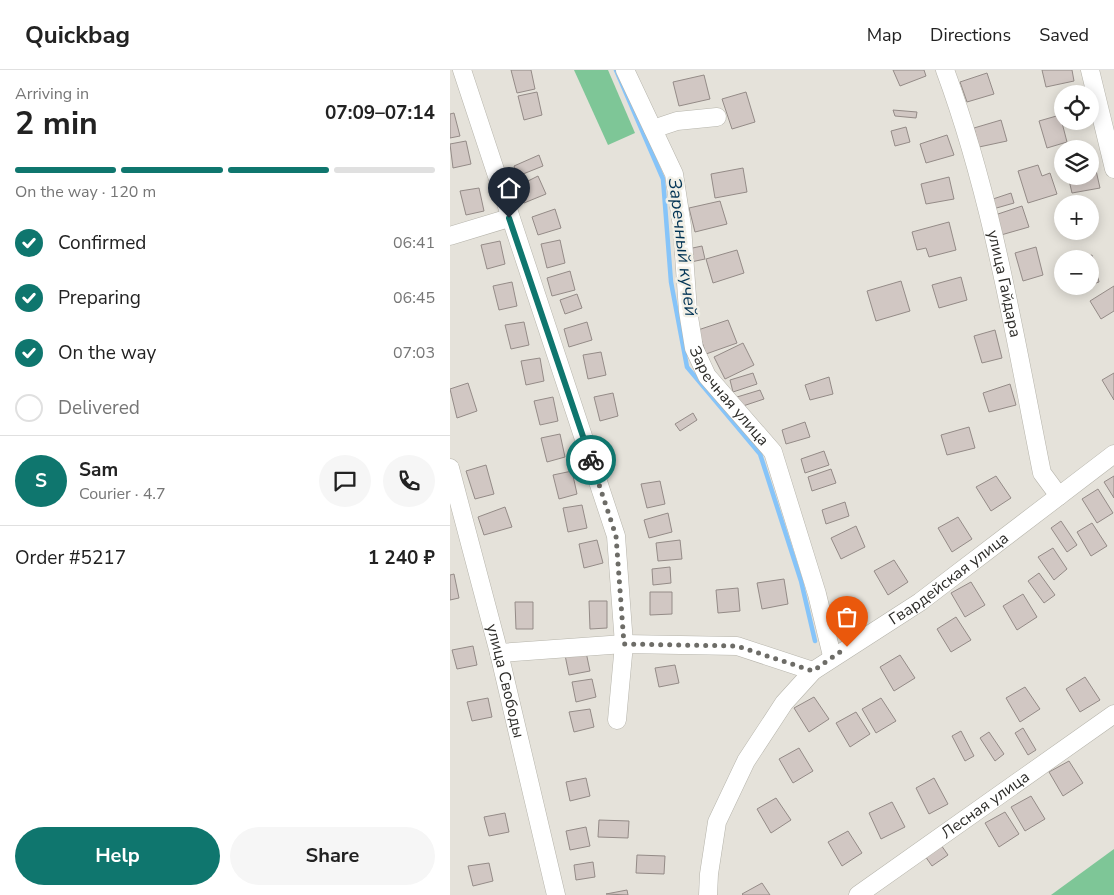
<!DOCTYPE html>
<html lang="en">
<head>
<meta charset="utf-8">
<style>
	:root { --surface:#fff; --page:#f6f6f6; --text:#222; --muted:#767676; --line:#e0e0e0; --accent:#0f766e }
	body { margin:0; font-family:"Nunito Sans",sans-serif; background:var(--page); color:var(--text); height:100vh; display:flex; flex-direction:column; font-size:19px; white-space:nowrap }
	* { box-sizing:border-box; margin:0 }
	p { font-size:16px; color:var(--muted) }
	.icon { flex:none; width:28px; height:28px; fill:none; stroke:currentColor; stroke-width:2; stroke-linecap:round; stroke-linejoin:round }
	.map { position:relative; flex:1; overflow:hidden }
	.panel { display:flex; flex-direction:column; background:var(--surface); width:450px }
	.panel>* { flex:none }
	.tools { position:absolute; left:604px; top:15px; display:grid; gap:10px }
	.tools a { display:grid; place-items:center; width:45px; height:45px; border-radius:50%; background:var(--surface); box-shadow:0 2px 12px #0003; font-size:25px }
	.pin { position:absolute; display:grid; place-items:center; width:42px; height:42px; color:#fff; margin:-51px -21px; border-radius:50% 50% 50% 0; rotate:-45deg; box-shadow:0 0 5px #0007 }
	.pin .icon { rotate:45deg }
	.courier { position:absolute; display:grid; place-items:center; width:50px; height:50px; margin:-25px; border:4px solid #0f766e; border-radius:50%; background:#fff; color:#222; box-shadow:0 1px 6px #0007 }
	.summary em { font-style:normal; font-weight:700 }
	.summary div { display:flex; flex-direction:column-reverse }
	.summary { display:flex; align-items:center; justify-content:space-between; height:85px; padding:0 15px }
	h1 { font-size:32px; font-weight:700; line-height:38px }
	.bar { display:grid; grid-template-columns:repeat(4,1fr); gap:8px 5px; align-content:center; height:60px; padding:0 15px }
	.bar i { height:6px; border-radius:4px; background:var(--line) }
	.bar .selected { background:var(--accent) }
	.bar p { grid-column:span 4 }
	.line { display:flex; align-items:center; gap:12px; padding:0 15px; border-top:1px solid var(--line) }
	.line div { flex:1 }
	.round { display:grid; place-items:center; flex:none; width:52px; height:52px; border-radius:26px; background:var(--page) }
	ol { padding:0 15px; list-style:none }
	li { display:flex; align-items:center; gap:15px; height:55px }
	li p { margin-inline-start:auto }
	li .icon { padding:5px; border-radius:50%; background:var(--accent); color:#fff; stroke-width:4 }
	li:last-child { color:var(--muted) }
	li i { width:28px; height:28px; border:2px solid var(--line); border-radius:50% }
	.cta { display:flex; gap:10px; margin-top:auto; padding:10px 15px }
	.cta a { flex:1; height:58px; border-radius:30px; background:var(--accent); color:#fff; font-size:20px; font-weight:700; line-height:58px; text-align:center }
	.cta a+a { background:var(--page); color:var(--text) }
	header { display:flex; align-items:center; gap:30px; box-sizing:border-box; height:70px; padding:0 25px; background:var(--surface); border-bottom:1px solid var(--line) }
	header strong { font-size:24px }
	nav { display:flex; gap:28px; margin-inline-start:auto; font-size:18px }
	main { display:flex; flex:1; min-height:0 }
	.map>svg:first-child { display:block }
</style>
</head>
<body>
<header>
<strong>Quickbag</strong>
<nav><a>Map</a><a>Directions</a><a>Saved</a></nav>
</header>
<main>
<section class="panel">
<div class="summary"><div><h1>2 min</h1><p>Arriving in</p></div><em>07:09–07:14</em></div>
<div class="bar"><i class="selected"></i><i class="selected"></i><i class="selected"></i><i></i><p>On the way · 120 m</p></div>
<ol>
<li><svg class="icon" aria-label="check" viewBox="0 0 24 24"><path d="M5 12l5 5 9-10"/></svg>Confirmed<p>06:41</p></li>
<li><svg class="icon" aria-label="check" viewBox="0 0 24 24"><path d="M5 12l5 5 9-10"/></svg>Preparing<p>06:45</p></li>
<li><svg class="icon" aria-label="check" viewBox="0 0 24 24"><path d="M5 12l5 5 9-10"/></svg>On the way<p>07:03</p></li>
<li><i></i>Delivered</li>
</ol>
<div class="line" style="height:90px"><b class="round" style="background:var(--accent);color:#fff">S</b><div><b>Sam</b><p>Courier · 4.7</p></div><a class="round"><svg class="icon" aria-label="chat" viewBox="0 0 24 24"><path d="M4 5h16v11H9l-5 4z"/></svg></a><a class="round"><svg class="icon" aria-label="phone" viewBox="0 0 24 24"><path d="M5 4h4l2 5-3 2q2 4 5 5l2-3 5 2v4C11 20 4 13 5 4z"/></svg></a></div>
<div class="line" style="height:65px"><div>Order #5217</div><b>1 240 ₽</b></div>
<div class="cta"><a>Help</a><a>Share</a></div>
</section>
<div class="map">
<svg width="664" height="825" viewBox="0 0 664 825">
	<rect width="100%" height="100%" fill="#e5e2da"/>
	<g fill="#7ec697">
		<polygon points="124,0 158,0 185,63 158,75"/>
		<polygon points="664,779 664,825 601,825"/>
	</g>
	<g fill="none" stroke-linecap="round" stroke-linejoin="round">
		<polyline stroke="#86c4f9" stroke-width="4.5" points="166,0 213,109 221,212 237,297 310,384 351,511 365,571"/>
	</g>
	<g fill="#d1c7c3" stroke="#948b87">
		<polygon points="61,0 81,0 85,19 67,23"/>
		<polygon points="443,0 474,0 476,6 450,16"/>
		<polygon points="592,0 622,0 624,11 596,17"/>
		<polygon points="537,3 544,24 517,32 510,12"/>
		<polygon points="254,5 260,29 229,36 223,12"/>
		<polygon points="87,22 92,45 74,50 68,26"/>
		<polygon points="296,22 305,52 282,59 272,29"/>
		<polygon points="443,40 467,42 466,48 445,46"/>
		<polygon points="4,43 10,66 0,68 0,44"/>
		<polygon points="610,45 617,72 597,78 589,51"/>
		<polygon points="551,50 557,71 529,77 524,58"/>
		<polygon points="456,57 460,72 445,76 441,61"/>
		<polygon points="497,65 504,85 476,93 470,74"/>
		<polygon points="16,71 21,94 3,98 0,74"/>
		<polygon points="89,85 93,96 68,106 64,96"/>
		<polygon points="588,95 592,106 600,103 607,124 578,133 568,101"/>
		<polygon points="645,96 650,118 622,123 618,106 640,106 640,98"/>
		<polygon points="293,98 297,122 265,128 261,104"/>
		<polygon points="88,106 96,124 74,133 66,117"/>
		<polygon points="499,107 504,129 476,134 471,114"/>
		<polygon points="29,118 34,141 16,145 10,121"/>
		<polygon points="561,123 564,133 543,139 540,130"/>
		<polygon points="270,131 277,154 245,162 239,138"/>
		<polygon points="572,136 579,157 551,165 545,145"/>
		<polygon points="105,139 111,158 88,165 82,147"/>
		<polygon points="499,152 506,180 479,187 476,178 467,180 462,162"/>
		<polygon points="110,170 115,193 97,198 91,174"/>
		<polygon points="50,171 55,194 37,199 31,175"/>
		<polygon points="252,176 255,189 241,192 238,179"/>
		<polygon points="586,177 593,205 573,211 565,183"/>
		<polygon points="287,180 294,203 263,213 256,189"/>
		<polygon points="642,185 649,212 640,215 640,189 627,189"/>
		<polygon points="120,201 125,220 102,226 97,208"/>
		<polygon points="511,207 517,230 489,238 482,215"/>
		<polygon points="451,211 460,241 426,251 417,221"/>
		<polygon points="62,212 67,236 49,240 43,216"/>
		<polygon points="664,216 664,241 651,249 640,231"/>
		<polygon points="127,224 132,238 115,244 110,230"/>
		<polygon points="278,250 287,273 256,284 248,260"/>
		<polygon points="74,252 79,275 61,279 55,255"/>
		<polygon points="137,252 142,270 119,277 114,259"/>
		<polygon points="545,260 552,288 532,293 524,266"/>
		<polygon points="293,273 304,295 275,309 264,287"/>
		<polygon points="151,282 156,305 138,309 133,285"/>
		<polygon points="90,288 94,311 76,315 71,291"/>
		<polygon points="303,303 307,314 283,322 280,310"/>
		<polygon points="664,303 664,330 652,310"/>
		<polygon points="379,307 383,324 360,330 355,315"/>
		<polygon points="18,313 27,341 7,348 0,319"/>
		<polygon points="560,314 566,335 539,342 533,323"/>
		<polygon points="310,320 314,329 290,337 287,327"/>
		<polygon points="163,323 168,346 150,351 144,327"/>
		<polygon points="103,327 108,351 90,355 84,331"/>
		<polygon points="243,343 247,350 230,361 225,354"/>
		<polygon points="355,352 360,367 336,374 332,360"/>
		<polygon points="519,357 525,378 497,385 491,365"/>
		<polygon points="110,364 115,387 97,392 91,368"/>
		<polygon points="374,381 379,395 355,403 351,389"/>
		<polygon points="36,395 44,424 25,429 16,401"/>
		<polygon points="381,399 386,413 362,421 358,407"/>
		<polygon points="122,401 127,424 109,429 103,405"/>
		<polygon points="546,406 561,428 541,441 526,417"/>
		<polygon points="664,406 664,428 654,412"/>
		<polygon points="210,411 215,434 197,438 191,414"/>
		<polygon points="648,419 663,443 647,453 632,429"/>
		<polygon points="395,432 399,446 376,454 372,440"/>
		<polygon points="132,435 137,458 118,462 113,438"/>
		<polygon points="55,437 62,457 34,465 28,447"/>
		<polygon points="218,443 222,462 199,468 194,450"/>
		<polygon points="508,447 522,469 502,482 488,458"/>
		<polygon points="611,451 627,475 617,482 601,458"/>
		<polygon points="642,453 657,476 641,486 627,462"/>
		<polygon points="406,456 415,477 391,489 381,468"/>
		<polygon points="147,470 153,493 134,498 129,474"/>
		<polygon points="230,470 232,489 208,491 206,473"/>
		<polygon points="603,478 617,499 604,510 588,487"/>
		<polygon points="444,490 458,512 438,525 424,501"/>
		<polygon points="220,497 221,513 203,515 202,499"/>
		<polygon points="589,503 605,525 594,533 578,511"/>
		<polygon points="4,504 9,528 0,530 0,505"/>
		<polygon points="334,509 338,534 312,539 307,513"/>
		<polygon points="521,512 535,535 515,547 501,523"/>
		<polygon points="288,518 290,541 268,543 266,520"/>
		<polygon points="200,522 222,522 222,544 200,545"/>
		<polygon points="573,524 587,547 567,560 553,536"/>
		<polygon points="139,531 157,531 157,558 140,559"/>
		<polygon points="65,532 83,532 83,559 66,559"/>
		<polygon points="506,547 521,570 501,582 487,559"/>
		<polygon points="23,576 27,595 7,599 2,580"/>
		<polygon points="136,582 140,601 119,605 115,585"/>
		<polygon points="450,585 465,608 444,621 430,597"/>
		<polygon points="225,595 229,613 209,617 205,598"/>
		<polygon points="635,607 650,630 630,642 616,619"/>
		<polygon points="142,609 146,627 126,632 122,612"/>
		<polygon points="575,617 590,639 570,652 556,628"/>
		<polygon points="364,627 379,649 359,662 344,638"/>
		<polygon points="38,628 42,647 22,651 17,632"/>
		<polygon points="431,628 446,651 426,663 412,639"/>
		<polygon points="140,639 144,657 124,662 119,642"/>
		<polygon points="406,642 420,664 400,677 386,653"/>
		<polygon points="573,658 586,680 578,685 565,663"/>
		<polygon points="511,661 524,686 515,691 502,666"/>
		<polygon points="539,662 554,684 545,691 530,668"/>
		<polygon points="349,678 363,701 343,713 329,689"/>
		<polygon points="619,691 633,713 613,726 599,702"/>
		<polygon points="136,708 140,726 120,731 116,712"/>
		<polygon points="484,708 498,734 479,744 466,718"/>
		<polygon points="581,726 595,749 575,761 561,737"/>
		<polygon points="326,728 341,750 321,763 307,739"/>
		<polygon points="442,732 455,757 431,769 419,743"/>
		<polygon points="555,742 569,764 549,777 535,753"/>
		<polygon points="55,743 59,762 39,766 34,747"/>
		<polygon points="149,750 179,751 178,768 148,767"/>
		<polygon points="136,757 140,776 120,780 116,761"/>
		<polygon points="398,761 412,783 392,796 378,772"/>
		<polygon points="491,775 498,785 482,796 475,786"/>
		<polygon points="187,785 215,786 214,804 186,803"/>
		<polygon points="143,792 145,807 126,810 124,795"/>
		<polygon points="39,793 43,811 23,816 18,796"/>
		<polygon points="312,813 320,825 293,825 292,824"/>
		<polygon points="177,820 178,825 156,824"/>
	</g>
	<g fill="none" stroke-linecap="round" stroke-linejoin="round">
		<defs>
			<g id="minor">
				<polyline points="12,0 166,466 174,574 167,650"/>
				<path id="s1" d="M175 0 224 104 232 156 238 241 244 278 257 306 323 382 367 524 382 586"/>
				<path id="s2" d="M495 0C543 130 565 268 592 403L609 426"/>
				<polyline points="640,0 664,99"/>
				<polyline points="203,59 227,51 267,47"/>
				<polyline points="0,166 59,148"/>
				<path id="s3" d="M0 398 49 583 106 825"/>
				<polyline points="49,583 174,574 287,576 363,601"/>
				<path id="s4" d="M258 825 259 804 267 752 296 691 334 633 363 601 470 532 664 384"/>
				<path id="s5" d="M408 825 664 644"/>
			</g>
		</defs>
		<use href="#minor" stroke="#b6b4ab" stroke-width="19"/>
		<use href="#minor" stroke="#fff" stroke-width="18"/>
	</g>
	<g fill="none" stroke-linecap="round" stroke-linejoin="round">
		<polyline stroke="#6d6c67" stroke-width="5" stroke-dasharray="0 9" points="141,390 166,466 174,574 287,576 363,601 397,577"/>
		<polyline stroke="#0f766e" stroke-width="6" points="59,148 141,390"/>
	</g>
	<g text-anchor="middle" dominant-baseline="central" stroke-width="5" stroke-linejoin="round" paint-order="stroke">
		<g font-size="16" fill="#2d2c29" stroke="#f2f0e7">
			<text stroke="none"><textPath href="#s2" startOffset="222">улица Гайдара</textPath></text>
			<text stroke="none"><textPath href="#s1" startOffset="350">Заречная улица</textPath></text>
			<text stroke="none"><textPath href="#s4" startOffset="418">Гвардейская улица</textPath></text>
			<text stroke="none"><textPath href="#s3" startOffset="220">улица Свободы</textPath></text>
			<text stroke="none"><textPath href="#s5" startOffset="156">Лесная улица</textPath></text>
		</g>
		<g font-size="18" font-style="italic" fill="#023455" stroke="#f2f0e7">
			<text transform="translate(233 177) rotate(83)">Заречный кучей</text>
		</g>
	</g>
</svg>
<div class="tools">
<a><svg class="icon" aria-label="locate" viewBox="0 0 24 24"><circle cx="12" cy="12" r="6"/><path d="M12 2v4M12 18v4M2 12h4M18 12h4"/></svg></a>
<a><svg class="icon" aria-label="layers" viewBox="0 0 24 24"><path d="M12 4l9 5-9 5-9-5zM3 14l9 5 9-5"/></svg></a>
<a>+</a>
<a>−</a>
</div>
<div class="pin" style="left:397px;top:577px;background:#ea580c"><svg class="icon" aria-label="bag" viewBox="0 0 24 24"><path d="M5 8h14l-1 12H6zM9 8a3 3 0 0 1 6 0"/></svg></div>
<div class="pin" style="left:59px;top:148px;background:#1f2937"><svg class="icon" aria-label="home" viewBox="0 0 24 24"><path d="M3 11l9-7 9 7M6 9v11h12V9"/></svg></div>
<div class="courier" style="left:141px;top:390px"><svg class="icon" aria-label="bike" viewBox="0 0 24 24"><circle cx="6" cy="16" r="4"/><circle cx="18" cy="16" r="4"/><path d="M6 16l4-8h5l3 8M10 8l3 8H6M13 5h3"/></svg></div>
</div>
</main>
</body>
</html>
